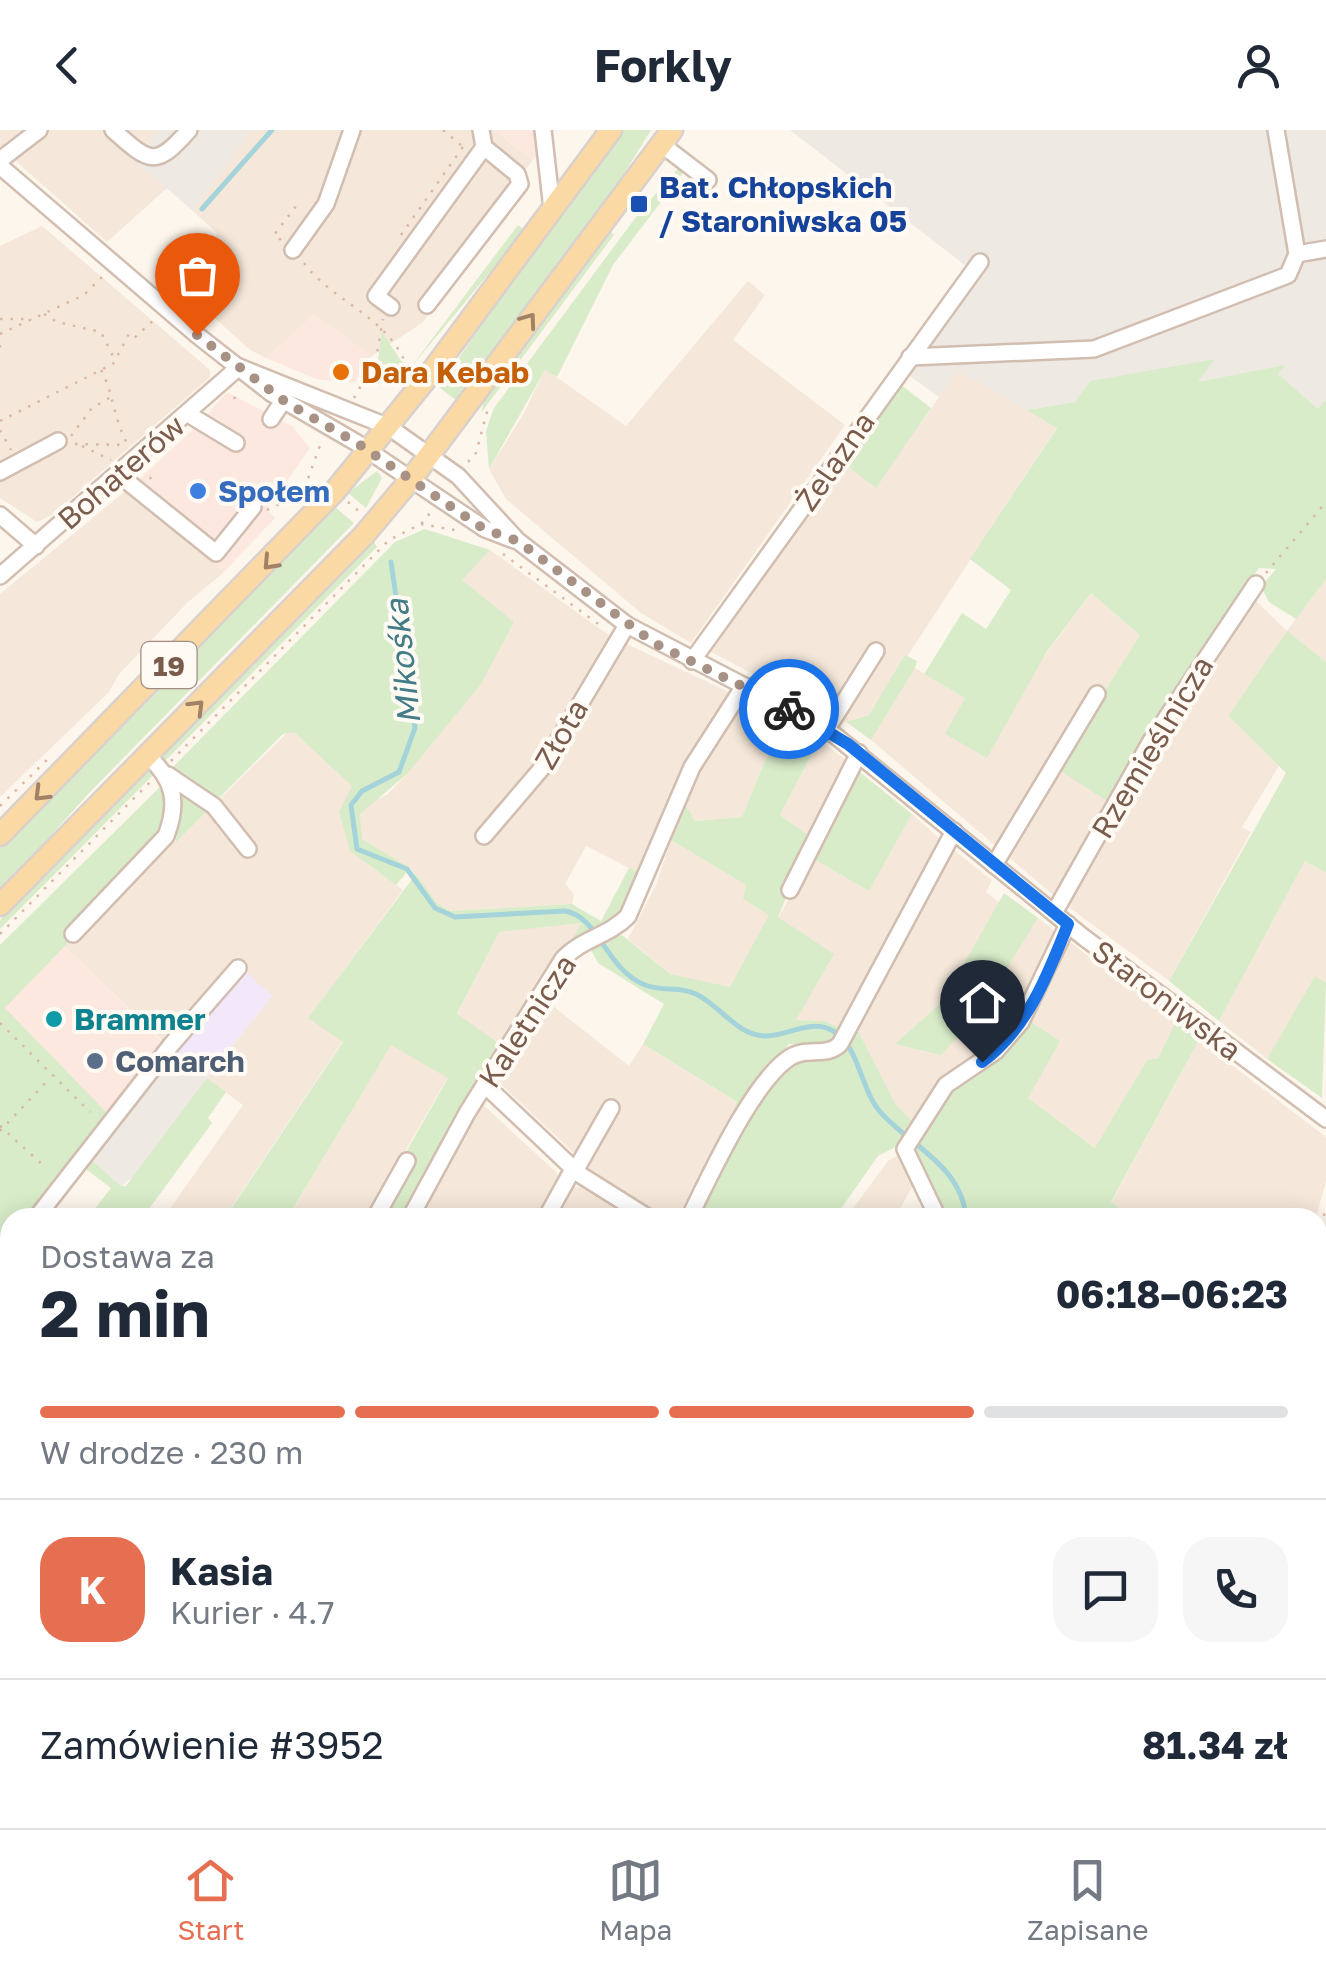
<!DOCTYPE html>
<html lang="pl">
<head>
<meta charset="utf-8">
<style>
	:root { --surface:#fff; --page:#f6f6f7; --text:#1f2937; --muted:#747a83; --line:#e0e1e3; --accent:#e76f51 }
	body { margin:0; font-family:"Golos Text",sans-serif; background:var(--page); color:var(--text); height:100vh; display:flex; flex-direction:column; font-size:38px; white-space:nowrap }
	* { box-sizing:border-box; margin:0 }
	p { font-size:32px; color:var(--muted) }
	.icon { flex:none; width:55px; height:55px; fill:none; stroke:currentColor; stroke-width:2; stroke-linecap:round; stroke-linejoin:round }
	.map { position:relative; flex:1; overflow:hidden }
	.side { position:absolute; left:0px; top:1078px; width:1328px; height:622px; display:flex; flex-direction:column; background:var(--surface); border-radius:30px 30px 0 0; box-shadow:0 5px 25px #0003 }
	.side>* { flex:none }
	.pin { position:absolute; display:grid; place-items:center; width:85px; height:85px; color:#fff; margin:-102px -42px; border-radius:50% 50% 50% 0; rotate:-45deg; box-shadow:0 0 10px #0007 }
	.pin .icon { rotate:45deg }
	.courier { position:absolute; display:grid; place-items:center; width:100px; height:100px; margin:-50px; border:8px solid #1a73e8; border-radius:50%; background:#fff; color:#222; box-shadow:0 2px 12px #0007 }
	.summary em { font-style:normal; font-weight:700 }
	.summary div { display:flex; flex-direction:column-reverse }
	.summary { display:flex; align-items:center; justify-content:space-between; height:170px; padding:0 40px }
	h1 { font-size:65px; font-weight:700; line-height:75px }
	.bar { display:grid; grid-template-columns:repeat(4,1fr); gap:15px 10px; align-content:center; height:120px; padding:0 40px }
	.bar i { height:12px; border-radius:8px; background:var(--line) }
	.bar .selected { background:var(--accent) }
	.bar p { grid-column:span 4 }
	.line { display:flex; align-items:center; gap:25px; padding:0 40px; border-top:2px solid var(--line) }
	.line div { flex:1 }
	.round { display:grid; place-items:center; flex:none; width:105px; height:105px; border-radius:30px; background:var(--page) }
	header { display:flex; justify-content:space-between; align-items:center; height:130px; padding:0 40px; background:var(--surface); font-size:45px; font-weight:700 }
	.menu { display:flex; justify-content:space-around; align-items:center; height:140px; border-top:2px solid var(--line); background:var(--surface); font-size:28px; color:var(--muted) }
	.menu a { display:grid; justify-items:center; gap:5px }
	.menu .selected { color:var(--accent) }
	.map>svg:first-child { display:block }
</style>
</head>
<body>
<header><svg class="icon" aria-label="back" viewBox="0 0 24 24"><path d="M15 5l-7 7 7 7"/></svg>Forkly<svg class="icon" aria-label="person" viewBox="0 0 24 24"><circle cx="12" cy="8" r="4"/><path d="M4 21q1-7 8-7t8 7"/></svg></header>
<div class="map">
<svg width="1326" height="1698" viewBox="0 0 1326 1698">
	<rect width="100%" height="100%" fill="#fdf6ec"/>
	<g fill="#f5e8da">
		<polygon points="0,0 161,0 132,28 167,58 107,112 0,17"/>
		<polygon points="252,0 494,0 533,30 516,52 525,60 422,193 372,226 314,185 266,228 250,220 171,148 218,104 193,81"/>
		<polygon points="42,96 210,240 210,247 52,385 37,392 0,368 0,116"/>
		<polygon points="748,151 765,165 733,210 845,295 691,513 641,483 506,369 489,339 524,283 545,239 626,296"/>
		<polygon points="958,240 1057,297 869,585 846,592 711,522 843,333 876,357"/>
		<polygon points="128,359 224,442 188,472 119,544 109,562 0,667 0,464"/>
		<polygon points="490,420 610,506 729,562 731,570 641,744 586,716 565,754 574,764 572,774 450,781 436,772 410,738 361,709 360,684 365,675 388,664 407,644 514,493 461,450"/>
		<polygon points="1326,449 1326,532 1287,502 1228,586 1279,636 1242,697 1251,702 1169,851 1059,770 871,610 915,538 965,568 1036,538 1091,463 1140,505 1056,638 1155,609 1253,468 1287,501"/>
		<polygon points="746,572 790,594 764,633 742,687 695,691 686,675 703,635"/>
		<polygon points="288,602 294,602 326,629 353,656 350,721 403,760 309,887 343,911 225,1087 164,1087 243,975 207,948 272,865 167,915 64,816 160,717 170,708 175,712"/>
		<polygon points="819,610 850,633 811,707 780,685"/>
		<polygon points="912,684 941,710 840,898 825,891 795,890 778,788 812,728 869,761"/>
		<polygon points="671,710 746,755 770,785 730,858 670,844 628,809 656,755"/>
		<polygon points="951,718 992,750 986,762 1001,774 942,872 896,914 1007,835 1038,788 1057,803 1026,876 983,925 970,928 948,944 915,994 895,973 856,897"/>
		<polygon points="1305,731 1326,743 1326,853 1315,847 1267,929 1219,891"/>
		<polygon points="583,793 503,916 457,885 499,801"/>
		<polygon points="1067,810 1176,891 1158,928 1147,930 1096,1018 1027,968 1059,911 1028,890"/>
		<polygon points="544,869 629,936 643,914 738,973 680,1082 662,1086 588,1040 585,1028 610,982 620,978 610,973 579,1028 492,946"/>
		<polygon points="1199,910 1326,1007 1326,1052 1316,1087 1131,1087 1111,1073"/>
		<polygon points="391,914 448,947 367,1087 288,1088"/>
		<polygon points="478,970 557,1043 559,1053 540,1087 416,1088"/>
		<polygon points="901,1024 914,1054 895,1087 846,1088 888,1031"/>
		<polygon points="579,1056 630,1087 553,1088 568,1059"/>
		<polygon points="10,1281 10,1671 0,1675 0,1290"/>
		<polygon points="1326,1433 1326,1589 1318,1586 1318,1442"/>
		<polygon points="45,1690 341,1690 337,1698 37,1698"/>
		<polygon points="679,1690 901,1690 896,1698 675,1698"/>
		<polygon points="973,1690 1069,1690 1066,1698 987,1698"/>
	</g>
	<g fill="#fde8e0">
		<polygon points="494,0 555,0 533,30"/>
		<polygon points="314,185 372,226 354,253 316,249 266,228"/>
		<polygon points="227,262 292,296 310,318 267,380 275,388 224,442 128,359 196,297"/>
		<polygon points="64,816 164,913 107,983 4,878"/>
	</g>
	<g fill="#efe9e4">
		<polygon points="161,0 252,0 193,81 132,28"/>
		<polygon points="790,0 1326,0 1326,270 1319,280 1277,244 1283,236 1196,253 1213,229 1075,272 1027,280 958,241 939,267 907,244 975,143"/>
		<polygon points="175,922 207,948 143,1039 121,1056 89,1028"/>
	</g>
	<polygon fill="#f3e8fa" points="243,839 272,866 207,948 175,922"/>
	<g fill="#d8ecc9">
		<polygon points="622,0 651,0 606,73 457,271 439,257 544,103"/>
		<polygon points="680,36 686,39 613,135 557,247 545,240 489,339 486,301 494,278 639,83"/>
		<polygon points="518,95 525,100 411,237"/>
		<polygon points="611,102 614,105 481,283 485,267"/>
		<polygon points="382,202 404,235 385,249 363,253 378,230"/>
		<polygon points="1215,229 1198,252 1285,235 1278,244 1318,279 1326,270 1326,449 1296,489 1269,472 1261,457 1276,439 1259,438 1204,514 1110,673 1056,638 1140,505 1091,463 1046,523 987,628 945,604 965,568 924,544 962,483 986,499 1011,460 970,429 1057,298 1027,280 1075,272 1090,251"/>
		<polygon points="901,255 931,278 876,358 843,333"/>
		<polygon points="377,341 382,348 366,378 348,363"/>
		<polygon points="335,377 354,393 90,662 0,762 0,719"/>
		<polygon points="425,399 490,420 462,450 514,492 481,554 407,644 360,684 362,709 410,738 396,755 350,721 339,682 352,656 294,602 283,604 215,672 171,639 395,412"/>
		<polygon points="373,410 377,417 163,633 162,627"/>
		<polygon points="1287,501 1326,532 1326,743 1305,731 1219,891 1169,851 1286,643 1228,586"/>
		<polygon points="905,525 917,531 915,538 871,610 846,592 869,585"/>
		<polygon points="790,594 819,610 780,685 811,707 778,787 834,824 796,890 825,891 840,898 835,913 789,914 732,985 737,972 643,914 664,874 598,833 591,820 622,805 670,844 730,857 769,785 743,769 746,755 671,710 686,675 695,691 742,687 764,633"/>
		<polygon points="150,639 157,641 0,799 0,790"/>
		<polygon points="856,639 912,684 869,761 812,728"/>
		<polygon points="164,653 168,666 160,717 5,878 107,983 24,1087 10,1088 10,1106 0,1118 0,815"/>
		<polygon points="178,656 208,680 175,713 180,694"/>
		<path d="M629 738 637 741C638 784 602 801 568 815L582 793 499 802 457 884 503 916 404 1087H380L412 1028 405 1024 448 948 391 915 288 1087 225 1088 343 912 308 888 416 744 436 772 450 781 572 774 601 791Z"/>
		<polygon points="1004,763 1038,788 977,886 941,925 895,914 942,872"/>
		<polygon points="1315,846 1326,853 1322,968 1267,929"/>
		<polygon points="1028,890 1060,911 1028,968 1095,1018 1147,930 1158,928 1176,891 1199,910 1111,1072 1131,1087 945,1087 911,1019 951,953"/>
		<polygon points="856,897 895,973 915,994 905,1012 878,1026 835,1087 696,1088 747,987 788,936 810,928"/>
		<polygon points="207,948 226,962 208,988 212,993 143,1087 96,1087 91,1084 111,1058 87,1040 89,1028 121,1056 126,1056"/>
		<polygon points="1318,1312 1326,1315 1326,1433 1318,1442"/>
		<polygon points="154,1690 188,1690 203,1698 207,1690 259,1690 259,1698 148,1698"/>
		<polygon points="451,1690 636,1690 631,1698 446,1698"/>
	</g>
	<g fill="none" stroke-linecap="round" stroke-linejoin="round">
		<g stroke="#a5d3da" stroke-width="5">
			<polyline points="202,79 272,0"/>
			<path d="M391 432 415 598 399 642 362 661 351 675 357 719 407 739 435 778 455 787 565 781C600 787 604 838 645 855 663 862 679 856 696 864 721 876 737 906 766 906 788 906 811 888 833 901 860 916 860 961 882 984 913 1017 962 1037 966 1088"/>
			<polyline points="1318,1367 1326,1383"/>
		</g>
		<defs>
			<g id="minor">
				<path d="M113 0C149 32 155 39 189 0"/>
				<polyline points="543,0 552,79"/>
				<polyline points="661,14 708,50"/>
				<polyline points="0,30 39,0"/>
				<polyline points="0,36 197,205 271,263 357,313 485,399 514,410"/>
				<polyline points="293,120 326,74 352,0"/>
				<polyline points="1297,124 1326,119"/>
				<polyline points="427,175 520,54 517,44 484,17"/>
				<polyline points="391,177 376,166 484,17 481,0"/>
				<polyline points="910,227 1094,219 1288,145 1297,124 1276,0"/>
				<polyline points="239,237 389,297 458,346 518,411 627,495 827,599 1082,806 1326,989"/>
				<polyline points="188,284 236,313"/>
				<polyline points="271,289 283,271"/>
				<polyline points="0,342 58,311"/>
				<polyline points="118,344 216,423 253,377"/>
				<polyline points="0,385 36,416"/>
				<polyline points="0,446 239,237"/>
				<polyline points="692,531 980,132"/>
				<polyline points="827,599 876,521"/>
				<polyline points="168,645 214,676 248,719"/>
				<polyline points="484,706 542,638 627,495"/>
				<polyline points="994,735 1097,564"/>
				<polyline points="790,760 859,623"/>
				<polyline points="1054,783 1151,611 1256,454"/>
				<path d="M73 804 166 706C179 672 174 650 148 626"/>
				<polyline points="485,955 579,1044 649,1088"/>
				<polyline points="575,1041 611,978"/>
				<polyline points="36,1088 171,915 238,838"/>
				<polyline points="375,1088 407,1031"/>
				<path d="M410 1088 467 983 563 829C581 809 609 806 628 786L692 637 744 556"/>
				<polyline points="546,1088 573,1039"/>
				<path d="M689 1088C710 1046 752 953 789 928 806 916 827 928 840 914L954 701"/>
				<polyline points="938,1088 905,1019 946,955 996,921 1021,892 1068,794"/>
				<polyline points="0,1134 10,1121"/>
				<polyline points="1318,1137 1326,1109"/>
				<polyline points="0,1145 10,1154"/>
				<polyline points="0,1259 10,1250"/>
				<polyline points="0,1346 10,1357"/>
				<polyline points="1318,1465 1326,1465"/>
				<polyline points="1318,1592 1326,1597"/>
				<polyline points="1197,1690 1213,1698"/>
				<polyline points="11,1698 20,1690"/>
				<polyline points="366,1698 370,1690"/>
				<polyline points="645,1698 649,1690"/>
				<polyline points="914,1698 919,1690"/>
				<polyline points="1071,1698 1074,1690"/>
			</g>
			<g id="major">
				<polyline points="0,705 335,361 430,244 611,0"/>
				<polyline points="0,775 364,405 412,348 672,0"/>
			</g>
		</defs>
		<use href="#minor" stroke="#d1beb0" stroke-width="20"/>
		<use href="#major" stroke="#dad1cd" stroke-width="25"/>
		<g stroke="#d9b8a5" stroke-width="2.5" stroke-dasharray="2.5 8" stroke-linecap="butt">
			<polyline points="443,0 462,16"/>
			<polyline points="401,105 465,14"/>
			<polyline points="281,110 274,105 299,72"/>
			<path d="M304 133C336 175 388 185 408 239"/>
			<polyline points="44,184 57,192 101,202 115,230"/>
			<polyline points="0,189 32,189"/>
			<polyline points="0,204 84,165 102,147"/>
			<polyline points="0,215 0,225"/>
			<path d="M101 240C114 264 114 291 128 315"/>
			<polyline points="354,268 376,229 383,189"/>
			<polyline points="234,269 238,261"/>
			<polyline points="0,291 113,234 129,204 134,208 156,188"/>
			<polyline points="0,300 11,320"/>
			<polyline points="71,306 92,278 111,267"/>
			<polyline points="75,314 126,315"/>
			<polyline points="82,316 111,330"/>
			<polyline points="468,332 476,323 488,278"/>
			<polyline points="141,341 152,349"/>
			<polyline points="301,368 322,310"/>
			<polyline points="348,372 361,383"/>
			<polyline points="267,380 304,362"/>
			<polyline points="421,394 460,401"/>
			<polyline points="503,424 601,496"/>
			<polyline points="1266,443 1326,372"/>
			<polyline points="171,631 389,410 421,394 430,383"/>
			<polyline points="0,676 49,628"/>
			<polyline points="0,804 151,651"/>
			<polyline points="0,893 90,982"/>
			<polyline points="0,996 44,1036"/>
			<polyline points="0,1001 50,948"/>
			<polyline points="1321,1096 1326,1078"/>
			<polyline points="3,1379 10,1387"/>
			<polyline points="0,1416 10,1402"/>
			<polyline points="0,1455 10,1466"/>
			<polyline points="0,1584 0,1588"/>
			<polyline points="698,1690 702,1693"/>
			<polyline points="330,1694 337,1698"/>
			<polyline points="40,1698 40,1690"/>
			<polyline points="145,1698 151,1690"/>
			<polyline points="263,1698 268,1690"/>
			<polyline points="319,1698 324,1690"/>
			<polyline points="341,1698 346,1690"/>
			<polyline points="439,1698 443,1690"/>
			<polyline points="491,1698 495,1690"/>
			<polyline points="682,1698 686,1690"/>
		</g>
		<use href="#minor" stroke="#fff" stroke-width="15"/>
		<use href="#major" stroke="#fbd9a5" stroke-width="20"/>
	</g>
	<defs><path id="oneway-chevron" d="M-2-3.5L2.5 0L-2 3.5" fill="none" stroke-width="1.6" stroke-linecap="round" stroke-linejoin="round" transform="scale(2.5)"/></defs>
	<g stroke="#a18267">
		<use href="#oneway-chevron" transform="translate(529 190) rotate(-54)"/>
		<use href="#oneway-chevron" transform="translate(270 433) rotate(133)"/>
		<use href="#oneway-chevron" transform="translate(197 577) rotate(-45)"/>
		<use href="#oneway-chevron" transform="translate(41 664) rotate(135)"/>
	</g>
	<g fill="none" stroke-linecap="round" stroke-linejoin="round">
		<polyline stroke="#a89285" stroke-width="10" stroke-dasharray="0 18" points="197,205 287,273 357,313 484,399 518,411 654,513 789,579"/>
		<path stroke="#1a73e8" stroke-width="12" d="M789 579 848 614 1068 794C1048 845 1027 899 982 932"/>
	</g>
	<rect fill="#1a4fb4" stroke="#fffaf3" stroke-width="4" x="629" y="64" width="20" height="20" rx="5"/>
	<circle fill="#e8710a" stroke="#fffaf3" stroke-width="4" cx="341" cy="242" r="10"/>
	<circle fill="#3f7fe0" stroke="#fffaf3" stroke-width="4" cx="198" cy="361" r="10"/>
	<circle fill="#0f9aa8" stroke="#fffaf3" stroke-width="4" cx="54" cy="889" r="10"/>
	<circle fill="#5c6f8a" stroke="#fffaf3" stroke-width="4" cx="95" cy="931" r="10"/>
	<g text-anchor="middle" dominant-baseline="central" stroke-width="8" stroke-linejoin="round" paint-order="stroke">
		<rect fill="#fffaf3" stroke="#a28b7f" stroke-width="2.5" x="141.5" y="512" width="55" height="46" rx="8"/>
		<g font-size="28" font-weight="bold" fill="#7a5c4d">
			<text x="169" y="535">19</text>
		</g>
		<g font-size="30" font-weight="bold" fill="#164399" stroke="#fffaf3" text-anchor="start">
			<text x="659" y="57">Bat. Chłopskich<tspan x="659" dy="34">/ Staroniwska 05</tspan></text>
		</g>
		<g font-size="30" font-weight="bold" fill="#c56008" stroke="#fffaf3" text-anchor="start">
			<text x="361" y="242">Dara Kebab</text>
		</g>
		<g font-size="30" fill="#7a5c4d" stroke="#fffaf3">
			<text transform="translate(835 331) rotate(-55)">Żelazna</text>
			<text transform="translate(121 342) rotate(-41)">Bohaterów</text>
			<text transform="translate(561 604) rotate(-60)">Złota</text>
			<text transform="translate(1152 617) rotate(-59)">Rzemieślnicza</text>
			<text transform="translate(1167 870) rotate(37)">Staroniwska</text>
			<text transform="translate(527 891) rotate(-57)">Kaletnicza</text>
		</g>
		<g font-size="30" font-weight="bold" fill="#366cbe" stroke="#fffaf3" text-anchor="start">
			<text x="218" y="361">Społem</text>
		</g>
		<g font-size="30" font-weight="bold" fill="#0d838f" stroke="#fffaf3" text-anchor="start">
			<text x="74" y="889">Brammer</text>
		</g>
		<g font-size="30" font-weight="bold" fill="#4e5e75" stroke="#fffaf3" text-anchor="start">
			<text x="115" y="931">Comarch</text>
		</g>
		<g font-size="32" font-style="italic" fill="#437c86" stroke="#fffaf3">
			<text transform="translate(402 532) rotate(-96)">Mikośka</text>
		</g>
	</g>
</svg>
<div class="pin" style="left:197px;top:205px;background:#ea580c"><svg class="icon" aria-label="bag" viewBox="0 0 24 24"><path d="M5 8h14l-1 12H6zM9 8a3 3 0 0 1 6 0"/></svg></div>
<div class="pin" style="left:982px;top:932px;background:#1f2937"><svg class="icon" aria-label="home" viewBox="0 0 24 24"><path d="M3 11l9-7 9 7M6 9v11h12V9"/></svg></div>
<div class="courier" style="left:789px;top:579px"><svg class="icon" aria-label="bike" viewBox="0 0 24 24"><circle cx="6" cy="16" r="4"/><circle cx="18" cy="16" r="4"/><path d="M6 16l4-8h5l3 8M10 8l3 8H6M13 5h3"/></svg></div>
<section class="side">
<div class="summary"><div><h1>2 min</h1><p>Dostawa za</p></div><em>06:18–06:23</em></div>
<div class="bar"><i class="selected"></i><i class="selected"></i><i class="selected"></i><i></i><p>W drodze · 230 m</p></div>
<div class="line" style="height:180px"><b class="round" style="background:var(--accent);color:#fff">K</b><div><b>Kasia</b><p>Kurier · 4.7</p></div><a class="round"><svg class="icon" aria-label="chat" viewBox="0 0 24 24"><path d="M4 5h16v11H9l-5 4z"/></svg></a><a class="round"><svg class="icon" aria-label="phone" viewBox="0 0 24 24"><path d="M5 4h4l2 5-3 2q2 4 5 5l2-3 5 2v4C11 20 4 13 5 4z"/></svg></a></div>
<div class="line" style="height:130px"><div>Zamówienie #3952</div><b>81.34 zł</b></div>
</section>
</div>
<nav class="menu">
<a class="selected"><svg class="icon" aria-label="home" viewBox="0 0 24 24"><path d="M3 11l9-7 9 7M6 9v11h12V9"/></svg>Start</a>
<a><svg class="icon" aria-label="map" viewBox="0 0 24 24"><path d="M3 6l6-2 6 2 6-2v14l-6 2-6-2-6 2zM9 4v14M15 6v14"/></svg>Mapa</a>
<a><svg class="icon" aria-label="saved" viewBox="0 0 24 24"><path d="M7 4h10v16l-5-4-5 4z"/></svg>Zapisane</a>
</nav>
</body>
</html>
